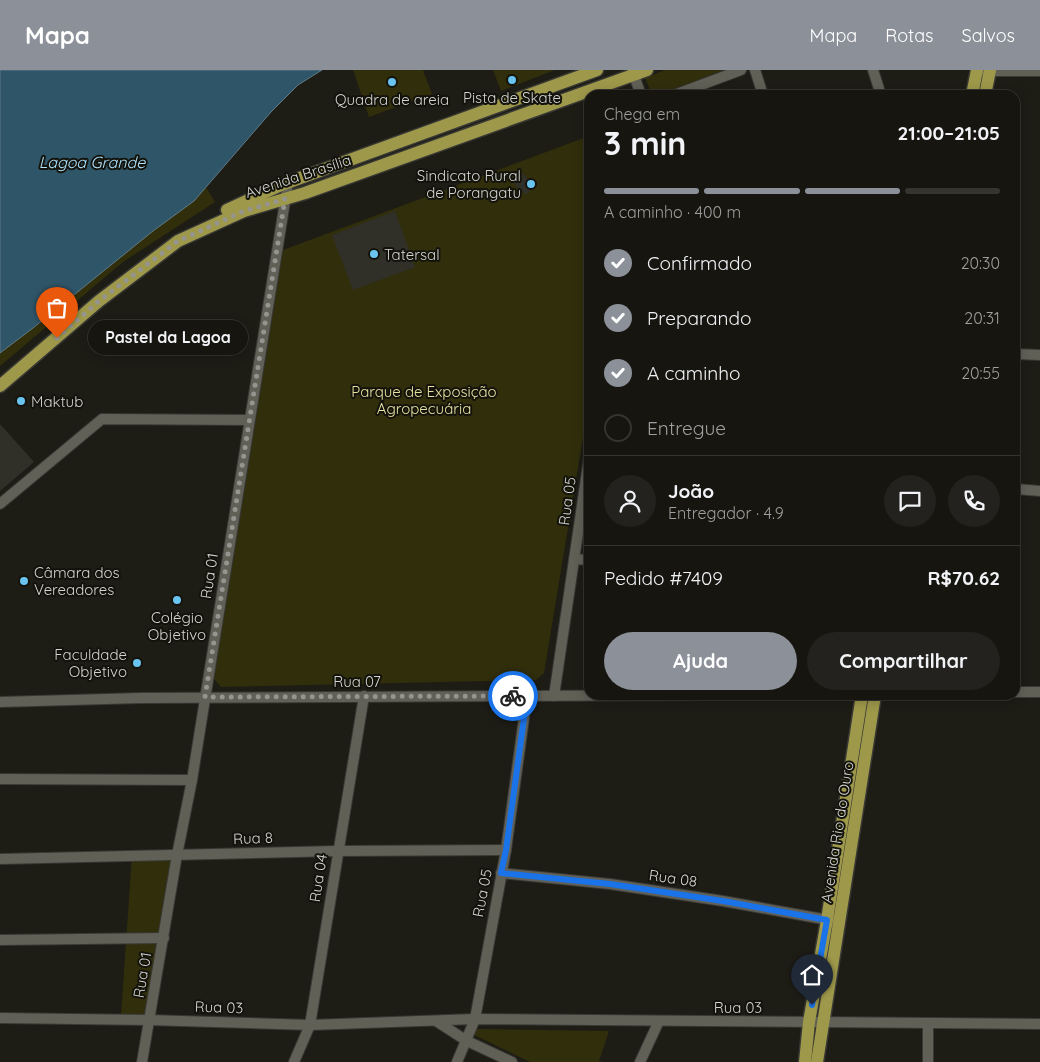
<!DOCTYPE html>
<html lang="pt">
<head>
<meta charset="utf-8">
<style>
	:root { --surface:#161510; --page:#23221e; --text:#f1f3f6; --muted:#9e9f9f; --line:#353430; --accent:#8c9099 }
	body { margin:0; font-family:Quicksand,sans-serif; background:var(--page); color:var(--text); height:100vh; display:flex; flex-direction:column; font-size:19px; white-space:nowrap }
	* { box-sizing:border-box; margin:0 }
	p { font-size:16px; color:var(--muted) }
	.icon { flex:none; width:28px; height:28px; fill:none; stroke:currentColor; stroke-width:2; stroke-linecap:round; stroke-linejoin:round }
	.map { position:relative; flex:1; overflow:hidden }
	.panel { position:absolute; left:584px; top:20px; width:436px; height:610px; display:flex; flex-direction:column; background:var(--surface); border-radius:15px; box-shadow:0 2px 12px #0003,0 0 0 1px var(--line) }
	.panel>* { flex:none }
	.pin { position:absolute; display:grid; place-items:center; width:42px; height:42px; color:#fff; margin:-51px -21px; border-radius:50% 50% 50% 0; rotate:-45deg; box-shadow:0 0 5px #0007 }
	.pin .icon { rotate:45deg }
	.courier { position:absolute; display:grid; place-items:center; width:50px; height:50px; margin:-25px; border:4px solid #1a73e8; border-radius:50%; background:#fff; color:#222; box-shadow:0 1px 6px #0007 }
	.bubble { position:absolute; height:35px; border-radius:18px; background:var(--surface); box-shadow:0 2px 12px #0003,0 0 0 1px var(--line); font-size:16px; font-weight:800; line-height:35px; text-align:center }
	.headline em { font-style:normal; font-weight:800 }
	.headline div { display:flex; flex-direction:column-reverse }
	.headline { display:flex; align-items:center; justify-content:space-between; height:85px; padding:0 20px }
	h1 { font-size:32px; font-weight:800; line-height:38px }
	.bar { display:grid; grid-template-columns:repeat(4,1fr); gap:8px 5px; align-content:center; height:60px; padding:0 20px }
	.bar i { height:6px; border-radius:4px; background:var(--line) }
	.bar .active { background:var(--accent) }
	.bar p { grid-column:span 4 }
	.line { display:flex; align-items:center; gap:12px; padding:0 20px; border-top:1px solid var(--line) }
	.line div { flex:1 }
	.round { display:grid; place-items:center; flex:none; width:52px; height:52px; border-radius:26px; background:var(--page) }
	ol { padding:0 20px; list-style:none }
	li { display:flex; align-items:center; gap:15px; height:55px }
	li p { margin-inline-start:auto }
	li .icon { padding:5px; border-radius:50%; background:var(--accent); color:#fff; stroke-width:4 }
	li:last-child { color:var(--muted) }
	li i { width:28px; height:28px; border:2px solid var(--line); border-radius:50% }
	.button { display:flex; gap:10px; margin-top:auto; padding:10px 20px }
	.button a { flex:1; height:58px; border-radius:30px; background:var(--accent); color:#fff; font-size:20px; font-weight:800; line-height:58px; text-align:center }
	.button a+a { background:var(--page); color:var(--text) }
	header { display:flex; align-items:center; gap:30px; box-sizing:border-box; height:70px; padding:0 25px; background:var(--accent); color:#fff }
	header strong { font-size:24px }
	nav { display:flex; gap:28px; margin-inline-start:auto; font-size:18px }
	.map>svg:first-child { display:block }
</style>
</head>
<body>
<header>
<strong>Mapa</strong>
<nav><a>Mapa</a><a>Rotas</a><a>Salvos</a></nav>
</header>
<div class="map">
<svg width="1040" height="992" viewBox="0 0 1040 992">
	<rect width="100%" height="100%" fill="#1d1c15"/>
	<g fill="#312e0c">
		<polygon points="353,0 423,0 432,24 369,47"/>
		<polygon points="493,0 555,0 501,21"/>
		<polygon points="665,0 724,0 658,25 652,25 645,8"/>
		<polygon points="589,66 589,331 544,603 536,610 221,617 214,609 283,180"/>
		<polygon points="204,114 215,132 123,192 0,296 0,275"/>
		<polygon points="132,785 177,785 146,946 121,946"/>
		<polygon points="475,959 609,961 599,991 603,992 530,992 474,965"/>
	</g>
	<polygon fill="#2f5568" stroke="#617b87" points="0,0 322,0 298,15 271,42 194,131 153,161 33,258 0,283"/>
	<g fill="#303028">
		<polygon points="522,103 535,115 526,125 513,113"/>
		<polygon points="395,141 415,197 353,220 332,165"/>
		<polygon points="0,354 34,392 0,421"/>
	</g>
	<g fill="none" stroke-linecap="round" stroke-linejoin="round">
		<defs>
			<g id="minor">
				<polyline points="632,0 641,25"/>
				<polyline points="755,0 763,25"/>
				<polyline points="873,0 881,25"/>
				<polyline points="984,1 1040,1"/>
				<polyline points="674,25 741,0"/>
				<polyline points="1015,284 1040,285"/>
				<polyline points="1015,419 1040,421"/>
				<polyline points="0,434 102,349 249,350"/>
				<polyline points="574,489 589,490"/>
				<polyline points="1015,622 1040,622"/>
				<polyline points="554,626 589,388"/>
				<polyline points="0,632 141,628 714,625"/>
				<polyline points="0,709 192,710"/>
				<polyline points="0,789 337,781 506,780"/>
				<polyline points="501,803 610,814 723,831 834,851"/>
				<polyline points="0,870 164,868"/>
				<polyline points="0,948 149,950 310,955 475,949 1040,954"/>
				<polyline points="436,951 467,971 512,992"/>
				<polyline points="142,992 177,785 192,710 288,113"/>
				<polyline points="294,992 310,955 364,626"/>
				<polyline points="457,992 475,949 506,780 527,626"/>
				<polyline points="640,992 659,951"/>
				<polyline points="928,992 928,953"/>
			</g>
			<g id="major">
				<polyline points="972,25 977,0"/>
				<polyline points="985,25 990,0"/>
				<polyline points="227,140 281,115 597,0"/>
				<polyline points="0,316 99,231 178,171 244,141 305,123 647,0"/>
				<polyline points="805,992 809,952 827,850 862,625"/>
				<polyline points="817,992 875,625"/>
			</g>
		</defs>
		<use href="#minor" stroke="#383834" stroke-width="12"/>
		<use href="#major" stroke="#383834" stroke-width="15"/>
		<use href="#minor" stroke="#606057" stroke-width="10"/>
		<use href="#major" stroke="#9e984a" stroke-width="12"/>
	</g>
	<g fill="none" stroke-linecap="round" stroke-linejoin="round">
		<polyline stroke="#95948f" stroke-width="5" stroke-dasharray="0 9" points="57,268 99,231 178,171 244,141 285,129 205,627 513,626"/>
		<polyline stroke="#1a73e8" stroke-width="6" points="513,626 527,626 506,780 501,803 610,814 723,831 827,850 812,935"/>
	</g>
	<g fill="#69c4f0" stroke="#13130c" stroke-width="2">
		<circle cx="512" cy="10" r="5"/>
		<circle cx="392" cy="12" r="5"/>
		<circle cx="531" cy="114" r="5"/>
		<circle cx="374" cy="184" r="5"/>
		<circle cx="21" cy="331" r="5"/>
		<circle cx="24" cy="511" r="5"/>
		<circle cx="177" cy="530" r="5"/>
		<circle cx="137" cy="593" r="5"/>
	</g>
	<g text-anchor="middle" dominant-baseline="central" stroke-width="4" stroke-linejoin="round" paint-order="stroke">
		<g font-size="15" fill="#d5d5d0" stroke="#13130c">
			<text x="512" y="27">Pista de Skate</text>
			<text x="392" y="29">Quadra de areia</text>
			<text x="521" y="105" text-anchor="end">Sindicato Rural<tspan x="521" dy="17">de Porangatu</tspan></text>
			<text x="384" y="184" text-anchor="start">Tatersal</text>
			<text x="31" y="331" text-anchor="start">Maktub</text>
			<text x="34" y="502" text-anchor="start">Câmara dos<tspan x="34" dy="17">Vereadores</tspan></text>
			<text x="177" y="547">Colégio<tspan x="177" dy="17">Objetivo</tspan></text>
			<text x="127" y="584" text-anchor="end">Faculdade<tspan x="127" dy="17">Objetivo</tspan></text>
		</g>
		<g font-size="15" fill="#d5d5d0" stroke="#13130c">
			<text transform="translate(298 106) rotate(-18)">Avenida Brasília</text>
			<text transform="translate(567 431) rotate(-82)">Rua 05</text>
			<text transform="translate(209 506) rotate(-81)">Rua 01</text>
			<text x="357" y="611">Rua 07</text>
			<text transform="translate(837 762) rotate(-81)">Avenida Rio do Ouro</text>
			<text transform="translate(253 768) rotate(-2)">Rua 8</text>
			<text transform="translate(318 808) rotate(-81)">Rua 04</text>
			<text transform="translate(673 808) rotate(8)">Rua 08</text>
			<text transform="translate(482 823) rotate(-79)">Rua 05</text>
			<text transform="translate(142 905) rotate(-80)">Rua 01</text>
			<text transform="translate(219 937) rotate(2)">Rua 03</text>
			<text x="738" y="937">Rua 03</text>
		</g>
		<g font-size="15" fill="#e6e1a0" stroke="#13130c">
			<text x="424" y="321">Parque de Exposição<tspan x="424" dy="17">Agropecuária</tspan></text>
		</g>
		<g font-size="16" font-style="italic" fill="#ade2fe" stroke="#13130c">
			<text x="92" y="92">Lagoa Grande</text>
		</g>
	</g>
</svg>
<div class="pin" style="left:57px;top:268px;background:#ea580c"><svg class="icon" aria-label="bag" viewBox="0 0 24 24"><path d="M5 8h14l-1 12H6zM9 8a3 3 0 0 1 6 0"/></svg></div>
<div class="pin" style="left:812px;top:935px;background:#1f2937"><svg class="icon" aria-label="home" viewBox="0 0 24 24"><path d="M3 11l9-7 9 7M6 9v11h12V9"/></svg></div>
<div class="courier" style="left:513px;top:626px"><svg class="icon" aria-label="bike" viewBox="0 0 24 24"><circle cx="6" cy="16" r="4"/><circle cx="18" cy="16" r="4"/><path d="M6 16l4-8h5l3 8M10 8l3 8H6M13 5h3"/></svg></div>
<div class="bubble" style="left:88px;top:250px;width:160px">Pastel da Lagoa</div>
<section class="panel">
<div class="headline"><div><h1>3 min</h1><p>Chega em</p></div><em>21:00–21:05</em></div>
<div class="bar"><i class="active"></i><i class="active"></i><i class="active"></i><i></i><p>A caminho · 400 m</p></div>
<ol>
<li><svg class="icon" aria-label="check" viewBox="0 0 24 24"><path d="M5 12l5 5 9-10"/></svg>Confirmado<p>20:30</p></li>
<li><svg class="icon" aria-label="check" viewBox="0 0 24 24"><path d="M5 12l5 5 9-10"/></svg>Preparando<p>20:31</p></li>
<li><svg class="icon" aria-label="check" viewBox="0 0 24 24"><path d="M5 12l5 5 9-10"/></svg>A caminho<p>20:55</p></li>
<li><i></i>Entregue</li>
</ol>
<div class="line" style="height:90px"><a class="round"><svg class="icon" aria-label="person" viewBox="0 0 24 24"><circle cx="12" cy="8" r="4"/><path d="M4 21q1-7 8-7t8 7"/></svg></a><div><b>João</b><p>Entregador · 4.9</p></div><a class="round"><svg class="icon" aria-label="chat" viewBox="0 0 24 24"><path d="M4 5h16v11H9l-5 4z"/></svg></a><a class="round"><svg class="icon" aria-label="phone" viewBox="0 0 24 24"><path d="M5 4h4l2 5-3 2q2 4 5 5l2-3 5 2v4C11 20 4 13 5 4z"/></svg></a></div>
<div class="line" style="height:65px"><div>Pedido #7409</div><b>R$70.62</b></div>
<div class="button"><a>Ajuda</a><a>Compartilhar</a></div>
</section>
</div>
</body>
</html>
